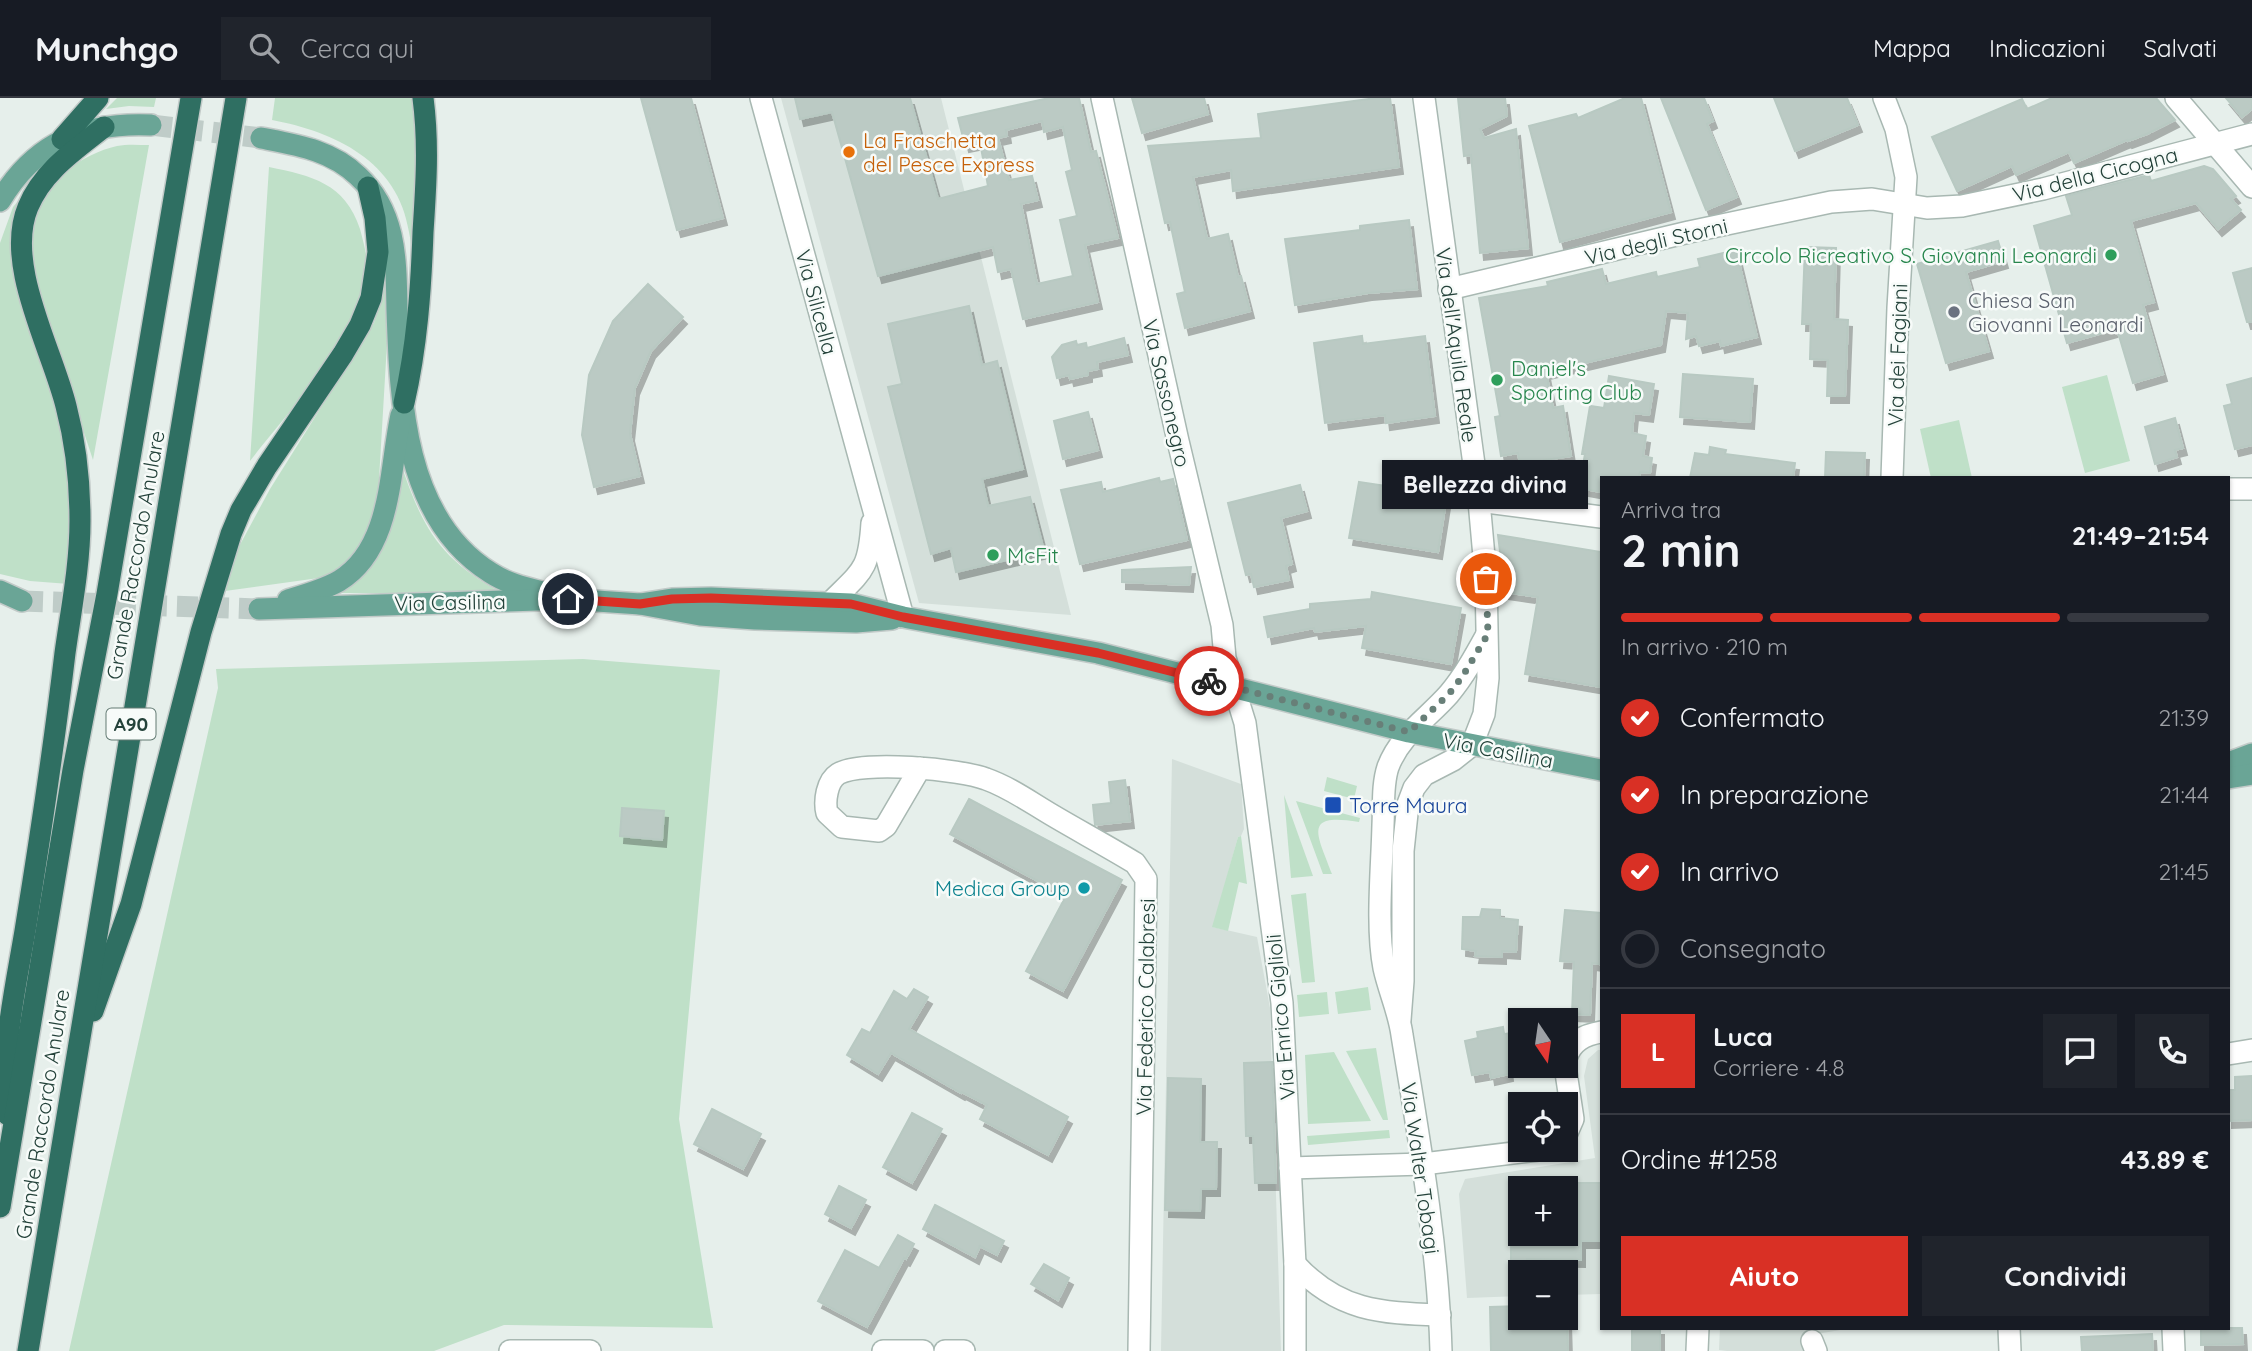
<!DOCTYPE html>
<html lang="it">
<head>
<meta charset="utf-8">
<style>
	:root { --surface:#171b24; --page:#20242c; --text:#f1f3f6; --muted:#9ea1a6; --line:#363941; --accent:#d93025 }
	body { margin:0; font-family:Quicksand,sans-serif; background:var(--page); color:var(--text); height:100vh; display:flex; flex-direction:column; font-size:26px; white-space:nowrap }
	* { box-sizing:border-box; margin:0 }
	p { font-size:23px; color:var(--muted) }
	.icon { flex:none; width:38px; height:38px; fill:none; stroke:currentColor; stroke-width:2; stroke-linecap:round; stroke-linejoin:round }
	.map { position:relative; flex:1; overflow:hidden }
	.sheet { position:absolute; left:1600px; top:378px; width:630px; height:854px; display:flex; flex-direction:column; background:var(--surface); border-radius:0px; box-shadow:0 2px 5px #0004 }
	.sheet>* { flex:none }
	.needle { width:46px; rotate:167deg }
	.fabs { position:absolute; left:1508px; top:910px; display:grid; gap:14px }
	.fabs a { display:grid; place-items:center; width:70px; height:70px; border-radius:0px; background:var(--surface); box-shadow:0 2px 5px #0004; font-size:35px }
	.pin { position:absolute; display:grid; place-items:center; width:60px; height:60px; color:#fff; margin:-30px; border:4px solid #fff; border-radius:50%; box-shadow:0 2px 7px #0007 }
	.courier { position:absolute; display:grid; place-items:center; width:70px; height:70px; margin:-35px; border:5px solid #d93025; border-radius:50%; background:#fff; color:#222; box-shadow:0 2px 9px #0007 }
	.bubble { position:absolute; height:49px; border-radius:0px; background:var(--surface); box-shadow:0 2px 5px #0004; font-size:23px; font-weight:700; line-height:49px; text-align:center }
	.summary em { font-style:normal; font-weight:700 }
	.summary div { display:flex; flex-direction:column-reverse }
	.summary { display:flex; align-items:center; justify-content:space-between; height:119px; padding:0 21px }
	h1 { font-size:46px; font-weight:700; line-height:52px }
	.bar { display:grid; grid-template-columns:repeat(4,1fr); gap:10px 7px; align-content:center; height:84px; padding:0 21px }
	.bar i { height:9px; border-radius:5px; background:var(--line) }
	.bar .selected { background:var(--accent) }
	.bar p { grid-column:span 4 }
	.line { display:flex; align-items:center; gap:18px; padding:0 21px; border-top:2px solid var(--line) }
	.line div { flex:1 }
	.round { display:grid; place-items:center; flex:none; width:74px; height:74px; border-radius:0px; background:var(--page) }
	ol { padding:0 21px; list-style:none }
	li { display:flex; align-items:center; gap:21px; height:77px }
	li p { margin-inline-start:auto }
	li .icon { padding:7px; border-radius:50%; background:var(--accent); color:#fff; stroke-width:4 }
	li:last-child { color:var(--muted) }
	li i { width:38px; height:38px; border:4px solid var(--line); border-radius:50% }
	.primary-button { display:flex; gap:14px; margin-top:auto; padding:14px 21px }
	.primary-button a { flex:1; height:80px; border-radius:0px; background:var(--accent); color:#fff; font-size:28px; font-weight:700; line-height:80px; text-align:center }
	.primary-button a+a { background:var(--page); color:var(--text) }
	header { display:flex; align-items:center; gap:42px; box-sizing:border-box; height:98px; padding:0 35px; background:var(--surface); border-bottom:2px solid var(--line) }
	header strong { font-size:33px }
	nav { display:flex; gap:38px; margin-inline-start:auto; font-size:24px }
	.search { width:490px; height:63px; background:var(--page); display:flex; align-items:center; gap:18px; box-sizing:border-box; padding:0 24px; border-radius:0px; color:var(--muted); font-size:26px }
	.map>svg:first-child { display:block }
</style>
</head>
<body>
<header>
<strong>Munchgo</strong>
<div class="search"><svg class="icon" aria-label="search" viewBox="0 0 24 24"><circle cx="10" cy="10" r="6"/><path d="M15 15l6 6"/></svg>Cerca qui</div>
<nav><a>Mappa</a><a>Indicazioni</a><a>Salvati</a></nav>
</header>
<div class="map">
<svg width="2252" height="1253" viewBox="0 0 2252 1253">
	<defs>
		<filter id="shadow"><feDropShadow dx="4" dy="7" stdDeviation="0" flood-color="#0004"/></filter>
	</defs>
	<rect width="100%" height="100%" fill="#e6efeb"/>
	<g fill="#d4dfda" fill-rule="evenodd">
		<polygon points="781,0 941,0 1071,517 919,505"/>
		<polygon points="1172,661 1241,686 1244,731 1241,738 1238,739 1213,829 1257,839 1270,910 1281,1253 1161,1253"/>
		<path d="M1598 952H1601V1196L1566 1197V1174H1521V1198L1467 1200 1459 1096 1465 1081 1595 1060 1584 978 1588 961ZM1521 1090H1566V1136H1521Z"/>
		<polygon points="1720,1230 1852,1230 1805,1238 1808,1253 1727,1253 1719,1252"/>
	</g>
	<g fill="#bfe0c8">
		<polygon points="117,0 156,0 154,9 129,8 106,11"/>
		<path d="M275 0H413C423 63 414 130 410 193 411 174 413 153 409 134 398 63 335 34 272 22Z"/>
		<path d="M149 47 93 362 36 189C32 169 27 138 33 119 44 83 82 56 117 48 127 46 138 47 149 47Z"/>
		<path d="M269 69C312 78 345 85 360 131 364 146 369 164 367 179 360 236 286 317 250 363Z"/>
		<polygon points="30,89 19,107 12,128 11,151 16,190 71,353 69,486 30,483 0,476 0,145 13,109"/>
		<polygon points="387,176 391,178 377,415 370,434 341,472 326,479 225,493 229,467 270,391 374,225"/>
		<polygon points="2107,277 2130,363 2085,375 2062,289"/>
		<polygon points="1959,322 1972,380 1931,380 1920,331"/>
		<path d="M404 375C425 436 445 464 502 495H338L379 455 392 427Z"/>
		<polygon points="583,561 720,572 679,1021 713,1230 504,1227 434,1253 69,1253 218,590 216,571"/>
		<polygon points="1327,679 1357,688 1354,701 1324,693"/>
		<polygon points="1284,697 1313,778 1291,780"/>
		<path d="M1296 703 1360 720 1359 724C1301 714 1318 737 1332 776H1323Z"/>
		<polygon points="1241,738 1247,786 1239,784 1228,833 1212,829 1238,739"/>
		<polygon points="1306,795 1315,884 1302,885 1291,797"/>
		<polygon points="1368,889 1371,912 1338,916 1335,894"/>
		<polygon points="1327,894 1329,916 1299,919 1297,897"/>
		<polygon points="1376,950 1388,1022 1383,1022 1346,953"/>
		<polygon points="1334,954 1371,1023 1308,1026 1305,957"/>
		<polygon points="1389,1032 1390,1040 1308,1047 1307,1038"/>
	</g>
	<g fill="#bbcac4" stroke="#b8c9c2" stroke-width="2" fill-rule="evenodd" filter="url(#shadow)">
		<polygon points="641,0 691,0 723,120 677,132"/>
		<path d="M795 0H910L938 101 988 88 980 44 965 47 958 20 1049 0H1079L1091 54 1096 53 1118 140 1085 147 1098 204 1023 221 1011 171 998 174 993 149 878 178 832 14 800 21ZM1042 23 1044 34 1063 29 1072 72 1066 74 1077 118 1060 122 1073 178 1037 186 1021 106 1038 102 1032 78 1009 82 998 40 1007 38 1006 32Z"/>
		<polygon points="1132,0 1204,0 1208,16 1142,35"/>
		<polygon points="1376,0 1390,0 1399,69 1233,93 1231,72 1193,79 1207,141 1228,136 1238,179 1241,178 1250,213 1185,230 1177,196 1185,194 1170,124 1165,125 1148,48 1261,40 1258,16"/>
		<polygon points="1458,0 1505,0 1507,18 1480,31 1484,40 1516,31 1528,150 1480,155 1471,57 1464,58"/>
		<polygon points="1625,0 1641,0 1671,114 1560,144 1529,28 1576,16 1578,20"/>
		<polygon points="1661,0 1704,0 1713,23 1707,26 1737,99 1706,112"/>
		<polygon points="1774,0 1847,0 1858,27 1795,53"/>
		<polygon points="2052,0 2156,0 2175,22 2147,36 2128,43 2127,42 2074,65 2069,54 2016,77 2012,68 1957,93 1932,39 2022,1 2027,11"/>
		<polygon points="2226,0 2252,0 2252,11 2242,19"/>
		<polygon points="2204,68 2213,71 2236,98 2231,101 2241,112 2218,131 2196,105 2131,123 2154,204 2143,207 2163,276 2133,285 2117,231 2067,245 2034,128 2072,117 2066,98 2149,77 2151,83"/>
		<polygon points="1409,122 1417,191 1368,195 1295,207 1285,141 1360,132 1360,128"/>
		<polygon points="1998,143 2004,163 1966,174 1989,253 1946,265 1917,166"/>
		<polygon points="1805,149 1836,150 1834,221 1848,222 1845,298 1827,298 1828,262 1810,261 1811,226 1802,226"/>
		<polygon points="1736,152 1757,239 1721,248 1720,243 1699,248 1696,238 1686,241 1688,215 1666,213 1661,247 1546,274 1553,310 1563,308 1571,358 1520,366 1518,355 1501,358 1495,319 1500,318 1479,200 1548,188 1547,184 1602,171 1606,186 1656,174 1657,179 1700,169 1698,161"/>
		<polygon points="2252,170 2252,224 2247,224 2233,175"/>
		<polygon points="648,186 683,219 651,253 635,290 630,336 640,378 594,389 582,337 589,277 613,223"/>
		<polygon points="969,208 982,267 997,263 1023,371 982,381 988,408 1030,399 1044,453 956,474 951,450 931,456 888,289 902,286 888,226"/>
		<polygon points="1362,238 1363,246 1425,238 1435,318 1386,325 1385,317 1325,325 1314,245"/>
		<polygon points="1124,240 1128,257 1097,264 1098,271 1088,273 1088,277 1070,281 1069,277 1057,280 1052,259 1062,247 1076,243 1077,247 1086,245 1087,250"/>
		<polygon points="1683,276 1753,281 1750,324 1680,319"/>
		<polygon points="1609,278 1654,286 1649,317 1634,315 1632,335 1646,338 1643,358 1652,360 1650,375 1640,374 1639,380 1601,380 1601,394 1579,390 1585,356 1582,356 1590,308 1604,310"/>
		<polygon points="2252,280 2252,347 2235,351 2224,308 2232,306 2227,287"/>
		<polygon points="1088,314 1098,352 1063,361 1054,323"/>
		<polygon points="2175,320 2183,350 2175,352 2177,359 2155,366 2145,329"/>
		<polygon points="1710,349 1726,352 1725,356 1795,365 1793,380 1690,380 1695,355 1709,357"/>
		<polygon points="1826,354 1865,355 1864,380 1825,380"/>
		<polygon points="1159,380 1160,384 1173,381 1187,442 1080,466 1061,392 1101,384 1103,394"/>
		<polygon points="1359,384 1447,397 1438,454 1349,440"/>
		<polygon points="1300,387 1307,413 1281,420 1292,466 1286,468 1289,482 1254,489 1251,476 1246,477 1228,405"/>
		<polygon points="1498,437 1601,454 1601,589 1525,576 1538,499 1505,494"/>
		<polygon points="1191,469 1189,487 1122,484 1122,472"/>
		<polygon points="1372,494 1461,510 1451,566 1362,550 1366,528 1315,534 1314,530 1268,539 1264,519 1310,511 1310,506 1371,501"/>
		<polygon points="1125,682 1130,723 1095,727 1093,707 1111,705 1109,684"/>
		<polygon points="969,701 1122,782 1063,893 1026,873 1066,798 950,736"/>
		<polygon points="622,710 664,713 662,742 620,738"/>
		<polygon points="1482,811 1500,812 1500,820 1518,822 1516,854 1502,853 1502,859 1475,858 1476,853 1462,851 1463,819 1480,819"/>
		<polygon points="1565,812 1601,815 1599,866 1592,865 1590,917 1572,916 1574,864 1560,863"/>
		<polygon points="914,891 928,899 909,931 1068,1019 1048,1057 980,1021 987,1007 962,994 961,995 891,955 878,976 847,957 862,931 870,935 894,893 907,901"/>
		<polygon points="1503,929 1504,936 1521,934 1521,967 1508,969 1509,976 1491,980 1490,974 1472,977 1465,943 1478,940 1477,934"/>
		<polygon points="1272,964 1276,1085 1255,1085 1253,1038 1246,1038 1244,965"/>
		<polygon points="2252,978 2252,1022 2228,1023 2228,992 2235,992 2235,979"/>
		<polygon points="1168,980 1201,981 1200,1044 1217,1044 1216,1091 1201,1091 1200,1113 1165,1112"/>
		<polygon points="712,1011 761,1036 743,1071 694,1046"/>
		<polygon points="912,1015 942,1031 912,1085 883,1069"/>
		<polygon points="1566,1085 1601,1085 1601,1143 1581,1143 1581,1162 1527,1161 1527,1166 1511,1166 1511,1145 1555,1146 1555,1136 1566,1136"/>
		<polygon points="839,1088 866,1102 851,1130 825,1116"/>
		<polygon points="935,1107 1004,1143 997,1157 980,1148 975,1159 923,1131"/>
		<polygon points="898,1137 914,1146 906,1161 904,1160 867,1229 818,1203 845,1152 879,1170"/>
		<polygon points="1044,1166 1069,1180 1058,1202 1031,1186"/>
		<polygon points="1521,1208 1521,1220 1567,1220 1568,1253 1491,1253 1490,1209"/>
		<rect x="1632" y="1230" width="28" height="23"/>
		<polygon points="2201,1230 2242,1230 2243,1246 2201,1247"/>
		<polygon points="2152,1236 2153,1253 2082,1253 2081,1239"/>
	</g>
	<g fill="none" stroke-linecap="round" stroke-linejoin="round">
		<g stroke="#bfccc8" stroke-width="21" stroke-dasharray="21 10" stroke-linecap="butt">
			<polyline points="151,27 261,40"/>
			<polyline points="22,503 259,511"/>
		</g>
		<defs>
			<g id="minor">
				<polyline points="761,0 903,519"/>
				<polyline points="1102,0 1178,343 1222,527 1225,560 1245,625 1282,905 1295,1166 1295,1253"/>
				<polyline points="1884,0 1896,31 1906,79 1898,210 1892,380"/>
				<polyline points="2176,0 2252,89"/>
				<polyline points="1449,191 1689,134 1831,104 1872,101 1927,110 1962,108 2043,91 2252,36"/>
				<polyline points="2228,391 2252,391"/>
				<polyline points="1479,403 1601,419"/>
				<path d="M831 504C863 472 869 472 872 425"/>
				<path d="M920 670 886 728 879 733 842 729 827 715C824 703 827 683 838 676 861 662 961 671 986 681 1009 689 1030 704 1052 717 1079 733 1107 748 1135 765L1146 781 1139 1253"/>
				<polyline points="1400,922 1403,883 1403,753 1408,706 1414,690 1424,677 1453,662 1472,647 1484,616 1488,580 1486,481 1479,403 1424,0"/>
				<polyline points="2228,956 2252,952"/>
				<path d="M1566 960C1572 943 1584 937 1601 934"/>
				<polyline points="1565,968 1573,1021 1566,1037"/>
				<polyline points="1290,1070 1423,1066 1538,1052"/>
				<path d="M1295 1166C1338 1213 1380 1215 1440 1217"/>
				<polyline points="2009,1230 2010,1253"/>
				<polyline points="2173,1230 2174,1253"/>
				<polyline points="1812,1243 1816,1253"/>
				<polyline points="510,1253 590,1253"/>
				<polyline points="883,1253 923,1253"/>
				<polyline points="945,1253 964,1253"/>
				<path d="M1441 1253C1438 1147 1419 1041 1402 937 1399 914 1389 893 1384 870 1376 829 1382 770 1383 727 1384 708 1382 687 1388 669 1400 637 1428 620 1449 596 1464 578 1475 558 1486 538"/>
				<polyline points="1697,1253 1698,1230"/>
			</g>
			<g id="major">
				<path d="M261 40C297 47 331 52 358 78 397 114 396 163 397 212 400 303 404 421 491 475 508 486 527 490 546 495"/>
				<path d="M0 103C35 44 85 24 151 27"/>
				<polyline points="0,493 22,503"/>
				<path d="M288 502C305 497 323 492 339 483 393 450 389 372 401 317"/>
				<polyline points="640,506 672,501 711,500 851,506 903,519 1098,555 1409,634 1601,672"/>
				<polyline points="259,511 568,501 640,506 700,517 755,521 856,524 892,521"/>
				<polyline points="2228,665 2252,656"/>
				<polyline points="2228,680 2252,676"/>
			</g>
			<g id="highway">
				<polyline points="62,41 98,0"/>
				<path d="M404 305C417 248 421 192 423 134 426 89 429 45 423 0"/>
				<polyline points="93,913 131,806 201,534 231,436 241,412 267,368 343,256 360,227 371,200 378,154 375,120 368,89"/>
				<path d="M8 1017C0 956 15 893 25 833 40 741 54 648 65 555 71 512 80 467 80 423 80 384 76 346 66 308 52 251 4 166 28 109 43 73 75 52 104 29"/>
				<polyline points="0,1109 73,672 107,496 191,0"/>
				<polyline points="28,1253 236,0"/>
			</g>
		</defs>
		<use href="#minor" stroke="#a8b8b2" stroke-width="24"/>
		<use href="#major" stroke="#c2cac8" stroke-width="24"/>
		<use href="#highway" stroke="#c2cac8" stroke-width="24"/>
		<use href="#minor" stroke="#fff" stroke-width="21"/>
		<use href="#major" stroke="#6aa596" stroke-width="21"/>
		<use href="#highway" stroke="#2f6f62" stroke-width="21"/>
	</g>
	<g fill="none" stroke-linecap="round" stroke-linejoin="round">
		<polyline stroke="#687f78" stroke-width="7" stroke-dasharray="0 12.6" points="1209,583 1409,634 1449,596 1462,579 1488,536 1486,481"/>
		<polyline stroke="#d93025" stroke-width="9" points="568,501 640,506 672,501 711,500 851,506 903,519 1098,555 1209,583"/>
	</g>
	<circle fill="#e8710a" stroke="#f7fbf9" stroke-width="2.5" cx="849" cy="54" r="7"/>
	<g fill="#2e9e5b" stroke="#f7fbf9" stroke-width="2.5">
		<circle cx="2111" cy="157" r="7"/>
		<circle cx="1497" cy="282" r="7"/>
		<circle cx="993" cy="457" r="7"/>
	</g>
	<circle fill="#6b7280" stroke="#f7fbf9" stroke-width="2.5" cx="1954" cy="214" r="7"/>
	<rect fill="#1a4fb4" stroke="#f7fbf9" stroke-width="2.5" x="1324" y="698" width="18" height="18" rx="3.5"/>
	<circle fill="#0f9aa8" stroke="#f7fbf9" stroke-width="2.5" cx="1084" cy="790" r="7"/>
	<g text-anchor="middle" dominant-baseline="central" stroke-width="5" stroke-linejoin="round" paint-order="stroke">
		<rect fill="#f7fbf9" stroke="#637a73" stroke-width="2" x="106.5" y="610.5" width="49" height="31" rx="5"/>
		<g font-size="19" font-weight="bold" fill="#24423a">
			<text x="131" y="626">A90</text>
		</g>
		<g font-size="21" fill="#c56008" stroke="#f7fbf9" text-anchor="start">
			<text x="863" y="42">La Fraschetta<tspan x="863" dy="24">del Pesce Express</tspan></text>
		</g>
		<g font-size="21" fill="#24423a" stroke="#f7fbf9">
			<text transform="translate(2095 76) rotate(-14)">Via della Cicogna</text>
			<text transform="translate(1656 143) rotate(-13)">Via degli Storni</text>
			<text transform="translate(817 204) rotate(75)">Via Silicella</text>
			<text transform="translate(1457 247) rotate(82)">Via dell'Aquila Reale</text>
			<text transform="translate(1897 257) rotate(-88)">Via dei Fagiani</text>
			<text transform="translate(1167 295) rotate(77)">Via Sassonegro</text>
			<text transform="translate(135 457) rotate(-80)">Grande Raccordo Anulare</text>
			<text transform="translate(450 504) rotate(-1)">Via Casilina</text>
			<text transform="translate(1498 652) rotate(11)">Via Casilina</text>
			<text transform="translate(1145 909) rotate(-89)">Via Federico Calabresi</text>
			<text transform="translate(1280 919) rotate(-95)">Via Enrico Giglioli</text>
			<text transform="translate(42 1016) rotate(-81)">Grande Raccordo Anulare</text>
			<text transform="translate(1421 1070) rotate(82)">Via Walter Tobagi</text>
		</g>
		<g font-size="21" fill="#27864d" stroke="#f7fbf9" text-anchor="start">
			<text x="2097" y="157" text-anchor="end">Circolo Ricreativo S. Giovanni Leonardi</text>
			<text x="1511" y="270">Daniel's<tspan x="1511" dy="24">Sporting Club</tspan></text>
			<text x="1007" y="457">McFit</text>
		</g>
		<g font-size="21" fill="#5b616d" stroke="#f7fbf9" text-anchor="start">
			<text x="1968" y="202">Chiesa San<tspan x="1968" dy="24">Giovanni Leonardi</tspan></text>
		</g>
		<g font-size="21" fill="#164399" stroke="#f7fbf9" text-anchor="start">
			<text x="1349" y="707">Torre Maura</text>
		</g>
		<g font-size="21" fill="#0d838f" stroke="#f7fbf9" text-anchor="end">
			<text x="1070" y="790">Medica Group</text>
		</g>
	</g>
</svg>
<div class="fabs">
<a><svg class="needle" viewBox="-14 -14 28 28"><path d="M0-13l5 13h-10z" fill="#e53935"/><path d="M0 13l5-13h-10z" fill="#9ea1a6"/></svg></a>
<a><svg class="icon" aria-label="locate" viewBox="0 0 24 24"><circle cx="12" cy="12" r="6"/><path d="M12 2v4M12 18v4M2 12h4M18 12h4"/></svg></a>
<a>+</a>
<a>−</a>
</div>
<div class="pin" style="left:1486px;top:481px;background:#ea580c"><svg class="icon" aria-label="bag" viewBox="0 0 24 24"><path d="M5 8h14l-1 12H6zM9 8a3 3 0 0 1 6 0"/></svg></div>
<div class="pin" style="left:568px;top:501px;background:#1f2937"><svg class="icon" aria-label="home" viewBox="0 0 24 24"><path d="M3 11l9-7 9 7M6 9v11h12V9"/></svg></div>
<div class="courier" style="left:1209px;top:583px"><svg class="icon" aria-label="bike" viewBox="0 0 24 24"><circle cx="6" cy="16" r="4"/><circle cx="18" cy="16" r="4"/><path d="M6 16l4-8h5l3 8M10 8l3 8H6M13 5h3"/></svg></div>
<div class="bubble" style="left:1382px;top:362px;width:206px">Bellezza divina</div>
<section class="sheet">
<div class="summary"><div><h1>2 min</h1><p>Arriva tra</p></div><em>21:49–21:54</em></div>
<div class="bar"><i class="selected"></i><i class="selected"></i><i class="selected"></i><i></i><p>In arrivo · 210 m</p></div>
<ol>
<li><svg class="icon" aria-label="check" viewBox="0 0 24 24"><path d="M5 12l5 5 9-10"/></svg>Confermato<p>21:39</p></li>
<li><svg class="icon" aria-label="check" viewBox="0 0 24 24"><path d="M5 12l5 5 9-10"/></svg>In preparazione<p>21:44</p></li>
<li><svg class="icon" aria-label="check" viewBox="0 0 24 24"><path d="M5 12l5 5 9-10"/></svg>In arrivo<p>21:45</p></li>
<li><i></i>Consegnato</li>
</ol>
<div class="line" style="height:126px"><b class="round" style="background:var(--accent);color:#fff">L</b><div><b>Luca</b><p>Corriere · 4.8</p></div><a class="round"><svg class="icon" aria-label="chat" viewBox="0 0 24 24"><path d="M4 5h16v11H9l-5 4z"/></svg></a><a class="round"><svg class="icon" aria-label="phone" viewBox="0 0 24 24"><path d="M5 4h4l2 5-3 2q2 4 5 5l2-3 5 2v4C11 20 4 13 5 4z"/></svg></a></div>
<div class="line" style="height:91px"><div>Ordine #1258</div><b>43.89 €</b></div>
<div class="primary-button"><a>Aiuto</a><a>Condividi</a></div>
</section>
</div>
</body>
</html>
